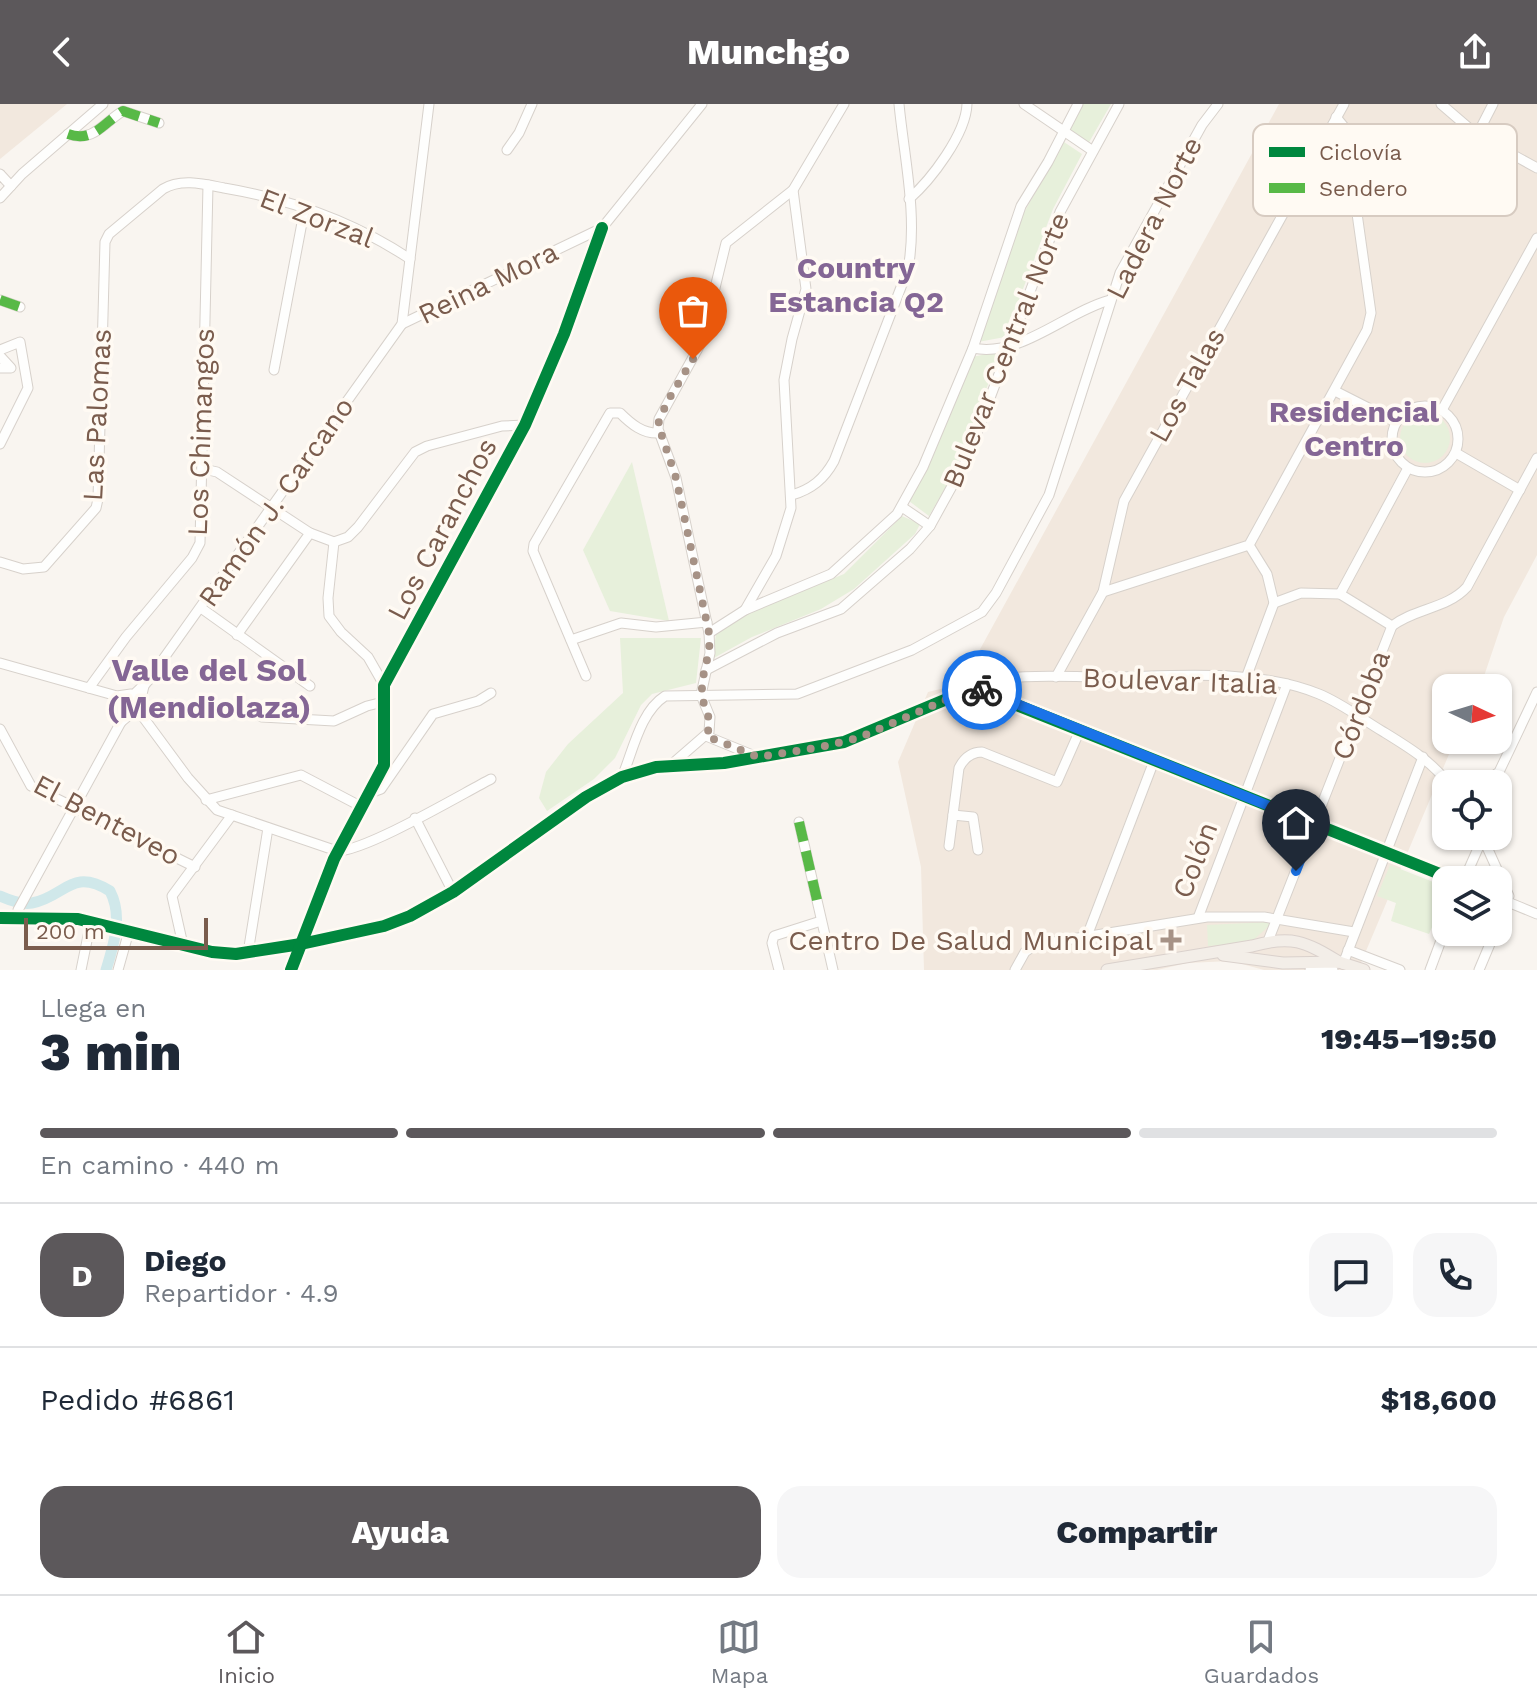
<!DOCTYPE html>
<html lang="es">
<head>
<meta charset="utf-8">
<style>
	:root { --surface:#fff; --page:#f6f6f7; --text:#1f2937; --muted:#747a83; --line:#e0e1e3; --accent:#5c585b }
	body { margin:0; font-family:"Work Sans",sans-serif; background:var(--page); color:var(--text); height:100vh; display:flex; flex-direction:column; font-size:30px; white-space:nowrap }
	* { box-sizing:border-box; margin:0 }
	p { font-size:26px; color:var(--muted) }
	.icon { flex:none; width:44px; height:44px; fill:none; stroke:currentColor; stroke-width:2; stroke-linecap:round; stroke-linejoin:round }
	.map { position:relative; height:866px; overflow:hidden }
	.details { display:flex; flex-direction:column; background:var(--surface); flex:1 }
	.details>* { flex:none }
	.needle { width:52px; rotate:94deg }
	.controls { position:absolute; left:1432px; top:570px; display:grid; gap:16px }
	.controls a { display:grid; place-items:center; width:80px; height:80px; border-radius:16px; background:var(--surface); box-shadow:0 2px 6px #0004; font-size:40px }
	.scale { position:absolute; left:24px; bottom:20px; width:184px; box-sizing:border-box; padding-left:8px; border:4px solid #7a5c4d; border-top:0; font-size:22px; line-height:28px; white-space:nowrap; color:#7a5c4d; -webkit-text-stroke:6px #fffaf3; paint-order:stroke }
	.pin { position:absolute; display:grid; place-items:center; width:68px; height:68px; color:#fff; margin:-82px -34px; border-radius:50% 50% 50% 0; rotate:-45deg; box-shadow:0 0 8px #0007 }
	.pin .icon { rotate:45deg }
	.courier { position:absolute; display:grid; place-items:center; width:80px; height:80px; margin:-40px; border:6px solid #1a73e8; border-radius:50%; background:#fff; color:#222; box-shadow:0 2px 10px #0007 }
	.head em { font-style:normal; font-weight:800 }
	.head div { display:flex; flex-direction:column-reverse }
	.head { display:flex; align-items:center; justify-content:space-between; height:136px; padding:0 40px }
	h1 { font-size:52px; font-weight:800; line-height:60px }
	.bar { display:grid; grid-template-columns:repeat(4,1fr); gap:12px 8px; align-content:center; height:96px; padding:0 40px }
	.bar i { height:10px; border-radius:6px; background:var(--line) }
	.bar .selected { background:var(--accent) }
	.bar p { grid-column:span 4 }
	.line { display:flex; align-items:center; gap:20px; padding:0 40px; border-top:2px solid var(--line) }
	.line div { flex:1 }
	.round { display:grid; place-items:center; flex:none; width:84px; height:84px; border-radius:24px; background:var(--page) }
	.button { display:flex; gap:16px; margin-top:auto; padding:16px 40px }
	.button a { flex:1; height:92px; border-radius:24px; background:var(--accent); color:#fff; font-size:32px; font-weight:800; line-height:92px; text-align:center }
	.button a+a { background:var(--page); color:var(--text) }
	header { display:flex; justify-content:space-between; align-items:center; height:104px; padding:0 40px; background:var(--accent); color:#fff; font-size:36px; font-weight:800 }
	.dock { display:flex; justify-content:space-around; align-items:center; height:112px; border-top:2px solid var(--line); background:var(--surface); font-size:22px; color:var(--muted) }
	.dock a { display:grid; justify-items:center; gap:4px }
	.dock .selected { color:var(--accent) }
	.map>svg:first-child { display:block }
</style>
</head>
<body>
<header><svg class="icon" aria-label="back" viewBox="0 0 24 24"><path d="M15 5l-7 7 7 7"/></svg>Munchgo<svg class="icon" aria-label="share" viewBox="0 0 24 24"><path d="M12 15V3M7 8l5-5 5 5M5 13v7h14v-7"/></svg></header>
<div class="map">
<svg width="1537" height="866" viewBox="0 0 1537 866">
	<rect width="100%" height="100%" fill="#f9f5f0"/>
	<g fill="#f2e8de">
		<polygon points="0,0 67,0 0,55"/>
		<polygon points="1279,0 1537,0 1537,451 1504,513 1480,584 1446,584 1446,636 1455,636 1358,866 1264,866 1231,857 1187,859 1157,866 924,866 921,763 898,658 928,588 961,580"/>
	</g>
	<g fill="#e7f0db">
		<polygon points="1083,0 1111,0 1088,40 1067,25"/>
		<polygon points="1064,38 1082,50 1053,105 1005,233 978,238 1018,119"/>
		<polygon points="1001,247 953,371 929,412 909,397 972,253"/>
		<circle cx="1425" cy="334" r="25"/>
		<polygon points="632,358 669,517 610,507 583,446"/>
		<polygon points="902,412 920,420 915,430 854,485 821,505 752,533 712,555 716,530 744,511 844,470"/>
		<polygon points="620,534 701,534 696,579 652,590 641,601 615,654 594,675 547,707 539,694 546,668 568,640 623,589"/>
		<polygon points="1390,761 1446,783 1446,791 1429,830 1391,817 1396,799 1377,792"/>
		<polygon points="1269,818 1269,822 1250,839 1208,842 1207,821"/>
	</g>
	<g fill="none" stroke-linecap="round" stroke-linejoin="round">
		<path stroke="#d0e8ea" stroke-width="11" d="M0 792C9 796 21 801 32 799 65 793 71 763 110 787 123 812 114 840 106 866"/>
		<defs>
			<g id="minor">
				<polyline points="1024,0 1093,47"/>
				<polyline points="1441,0 1477,31 1537,64"/>
				<path d="M68 30C94 39 104 18 123 7L159 19"/>
				<polyline points="1477,31 1493,0"/>
				<polyline points="507,46 519,29 532,0"/>
				<polyline points="0,70 11,82"/>
				<polyline points="0,94 22,70 103,0"/>
				<path d="M909 95C931 76 966 30 967 0"/>
				<polyline points="0,196 20,203"/>
				<polyline points="402,220 602,124 702,0"/>
				<path d="M973 244C1020 254 1066 208 1110 196"/>
				<polyline points="0,246 20,238 28,284 0,340"/>
				<polyline points="0,252 11,264 0,264"/>
				<polyline points="274,266 305,103"/>
				<polyline points="1335,287 1396,318"/>
				<circle cx="1425" cy="335" r="33"/>
				<polyline points="1442,306 1537,134"/>
				<polyline points="1456,349 1520,386"/>
				<polyline points="204,365 217,368 310,429 334,438"/>
				<path d="M792 391C812 385 824 375 834 357L908 165C918 112 904 53 899 0"/>
				<polyline points="902,403 930,422"/>
				<polyline points="334,438 348,433 358,423 415,348 427,342 502,322 525,321"/>
				<polyline points="334,438 328,494 329,512 341,528 368,553 384,581"/>
				<path d="M0 458 23 465 44 463 96 404 98 395 105 138 109 130 163 85C181 74 204 80 224 84 289 95 354 118 410 155"/>
				<polyline points="1103,488 1249,441 1367,226 1371,209 1345,24 1336,13"/>
				<polyline points="1340,490 1408,364"/>
				<polyline points="1274,499 1301,489 1340,490 1392,522"/>
				<polyline points="201,504 310,582"/>
				<polyline points="745,506 776,452 791,404 784,276 792,235 806,185 793,86"/>
				<path d="M1392 522C1415 504 1447 505 1467 483L1537 354"/>
				<polyline points="709,529 745,506 831,470 897,410 923,363 973,244 1021,102 1048,58 1078,0"/>
				<polyline points="237,531 310,429"/>
				<polyline points="571,536 621,519 656,523 707,518"/>
				<polyline points="0,559 117,592 131,590"/>
				<polyline points="706,566 777,529 841,505 910,445 930,422 967,355 1060,108 1119,0"/>
				<path d="M586 572 533 447 534 440 610 309H620C631 320 643 330 659 329"/>
				<polyline points="1056,573 1103,488 1124,397 1344,0"/>
				<polyline points="1246,574 1274,499 1267,470 1249,441"/>
				<polyline points="149,576 127,597 121,618 139,603 144,582 402,220 429,0"/>
				<path d="M978 582C1012 568 1063 573 1100 573 1169 573 1254 563 1319 590 1341 599 1362 615 1382 627 1408 643 1430 656 1449 680"/>
				<polyline points="89,584 126,533 192,454 200,439 208,81"/>
				<polyline points="256,609 262,613 334,617 367,602 383,598"/>
				<path d="M143 613 188 674 217 706 337 747C366 747 460 691 491 675"/>
				<polyline points="0,625 31,682 195,763"/>
				<polyline points="706,632 755,652"/>
				<polyline points="671,661 709,628 710,613 701,591 710,549 709,529 676,374 658,325 659,315 702,237 726,139 793,86 844,0"/>
				<path d="M622 673C633 647 640 608 665 592L797 590 912 546 982 508 996 489 1049 391 1120 169 1202 21 1218 0"/>
				<polyline points="1482,680 1499,668 1537,588"/>
				<polyline points="370,689 381,685 433,610 478,597 491,589"/>
				<polyline points="206,696 301,671 362,703"/>
				<polyline points="953,711 973,713 978,746"/>
				<polyline points="415,714 453,788"/>
				<polyline points="799,718 833,866"/>
				<polyline points="1482,732 1509,792 1498,822"/>
				<path d="M949 742 959 664C964 654 971 648 982 648L1057 678 1080 626"/>
				<polyline points="1464,776 1483,733"/>
				<polyline points="1498,794 1537,810"/>
				<polyline points="0,814 78,815 212,848 236,850 301,840 384,822 410,812 453,788 586,693 622,673 656,663 724,659 844,638 978,582 989,590 1455,776"/>
				<polyline points="17,814 18,806 121,618"/>
				<polyline points="1198,814 1287,580"/>
				<polyline points="1087,832 1154,657"/>
				<polyline points="1268,837 1392,522"/>
				<polyline points="183,841 172,792 232,711"/>
				<polyline points="1348,846 1400,866"/>
				<polyline points="248,849 268,724"/>
				<polyline points="1343,860 1423,653"/>
				<polyline points="81,866 91,817"/>
				<polyline points="118,866 129,827"/>
				<polyline points="291,866 334,755 384,661 384,581 525,321 564,230 602,124"/>
				<polyline points="779,866 772,839 774,832 821,817"/>
				<polyline points="1015,866 1025,848 1035,841 1207,813 1264,813 1354,828"/>
				<polyline points="1310,866 1333,866"/>
				<polyline points="1430,866 1446,823"/>
				<polyline points="1479,866 1495,828"/>
			</g>
			<g id="major">
				<polyline points="1223,851 1283,859 1339,858 1364,866"/>
				<path d="M1107 866 1252 842C1291 831 1305 837 1339 858"/>
			</g>
		</defs>
		<use href="#minor" stroke="#d7d1cb" stroke-width="11"/>
		<use href="#major" stroke="#dad1cc" stroke-width="13"/>
		<use href="#minor" stroke="#fefefd" stroke-width="9"/>
		<use href="#major" stroke="#f3eee8" stroke-width="11"/>
		<g stroke="#58b947" stroke-width="10" stroke-dasharray="20 10" stroke-linecap="butt">
			<path d="M68 30C94 39 104 18 123 7L159 19"/>
			<polyline points="0,196 20,203"/>
			<polyline points="799,718 817,796"/>
		</g>
		<defs>
			<g id="cycleway">
				<polyline points="0,814 78,815 212,848 236,850 301,840 384,822 410,812 453,788 586,693 622,673 656,663 724,659 844,638 978,582 989,590 1455,776"/>
				<polyline points="291,866 334,755 384,661 384,581 525,321 564,230 602,124"/>
			</g>
		</defs>
		<use href="#cycleway" stroke="#fffaf3" stroke-width="17"/>
		<use href="#cycleway" stroke="#00873e" stroke-width="12"/>
	</g>
	<g fill="none" stroke-linecap="round" stroke-linejoin="round">
		<path stroke="#a69286" stroke-width="8" stroke-dasharray="0 14.4" d="M693 255 667 298 658 320 676 374 709 529C712 550 701 568 702 588 702 605 715 614 706 632L758 653 821 643 858 634 978 582 982 586"/>
		<polyline stroke="#1a73e8" stroke-width="10" points="982,586 1314,720 1296,767"/>
	</g>
	<path fill="#a69286" stroke="#fffaf3" stroke-width="3" d="M1167 824h8v8h8v8h-8v8h-8v-8h-8v-8h8z"/>
	<g text-anchor="middle" dominant-baseline="central" stroke-width="7" stroke-linejoin="round" paint-order="stroke">
		<g font-size="28" fill="#7a5c4d" stroke="#fffaf3">
			<text transform="translate(317 114) rotate(21)">El Zorzal</text>
			<text transform="translate(1154 114) rotate(-63)">Ladera Norte</text>
			<text transform="translate(488 179) rotate(-26)">Reina Mora</text>
			<text transform="translate(1006 246) rotate(-68)">Bulevar Central Norte</text>
			<text transform="translate(1187 281) rotate(-61)">Los Talas</text>
			<text transform="translate(97 311) rotate(-87)">Las Palomas</text>
			<text transform="translate(201 328) rotate(-88)">Los Chimangos</text>
			<text transform="translate(276 398) rotate(-55)">Ramón J. Carcano</text>
			<text transform="translate(442 425) rotate(-62)">Los Caranchos</text>
			<text transform="translate(1180 577) rotate(2)">Boulevar Italia</text>
			<text transform="translate(1361 601) rotate(-69)">Córdoba</text>
			<text transform="translate(107 716) rotate(28)">El Benteveo</text>
			<text transform="translate(1195 756) rotate(-69)">Colón</text>
		</g>
		<g font-size="28" fill="#7a5c4d" stroke="#fffaf3" text-anchor="end">
			<text x="1153" y="836">Centro De Salud Municipal</text>
		</g>
		<g font-size="30" font-weight="bold" fill="#846695" stroke="#fffaf3">
			<text x="856" y="163">Country<tspan x="856" dy="34">Estancia Q2</tspan></text>
			<text x="1354" y="307">Residencial<tspan x="1354" dy="34">Centro</tspan></text>
		</g>
		<g font-size="32" font-weight="bold" fill="#846695" stroke="#fffaf3">
			<text x="209" y="566">Valle del Sol<tspan x="209" dy="37">(Mendiolaza)</tspan></text>
		</g>
	</g>
	<rect x="1253" y="20" width="264" height="92" rx="12" fill="#fffaf3" stroke="#d7cbc1" stroke-width="2"/>
	<rect x="1269" y="43" width="36" height="10" fill="#00873e"/>
	<rect x="1269" y="79" width="36" height="10" fill="#58b947"/>
	<g font-size="22" fill="#7a5c4d">
		<text x="1319" y="56">Ciclovía</text>
		<text x="1319" y="92">Sendero</text>
	</g>
</svg>
<div class="controls">
<a><svg class="needle" viewBox="-14 -14 28 28"><path d="M0-13l5 13h-10z" fill="#e53935"/><path d="M0 13l5-13h-10z" fill="#747a83"/></svg></a>
<a><svg class="icon" aria-label="locate" viewBox="0 0 24 24"><circle cx="12" cy="12" r="6"/><path d="M12 2v4M12 18v4M2 12h4M18 12h4"/></svg></a>
<a><svg class="icon" aria-label="layers" viewBox="0 0 24 24"><path d="M12 4l9 5-9 5-9-5zM3 14l9 5 9-5"/></svg></a>
</div>
<div class="scale">200 m</div>
<div class="pin" style="left:693px;top:255px;background:#ea580c"><svg class="icon" aria-label="bag" viewBox="0 0 24 24"><path d="M5 8h14l-1 12H6zM9 8a3 3 0 0 1 6 0"/></svg></div>
<div class="pin" style="left:1296px;top:767px;background:#1f2937"><svg class="icon" aria-label="home" viewBox="0 0 24 24"><path d="M3 11l9-7 9 7M6 9v11h12V9"/></svg></div>
<div class="courier" style="left:982px;top:586px"><svg class="icon" aria-label="bike" viewBox="0 0 24 24"><circle cx="6" cy="16" r="4"/><circle cx="18" cy="16" r="4"/><path d="M6 16l4-8h5l3 8M10 8l3 8H6M13 5h3"/></svg></div>
</div>
<section class="details">
<div class="head"><div><h1>3 min</h1><p>Llega en</p></div><em>19:45–19:50</em></div>
<div class="bar"><i class="selected"></i><i class="selected"></i><i class="selected"></i><i></i><p>En camino · 440 m</p></div>
<div class="line" style="height:144px"><b class="round" style="background:var(--accent);color:#fff">D</b><div><b>Diego</b><p>Repartidor · 4.9</p></div><a class="round"><svg class="icon" aria-label="chat" viewBox="0 0 24 24"><path d="M4 5h16v11H9l-5 4z"/></svg></a><a class="round"><svg class="icon" aria-label="phone" viewBox="0 0 24 24"><path d="M5 4h4l2 5-3 2q2 4 5 5l2-3 5 2v4C11 20 4 13 5 4z"/></svg></a></div>
<div class="line" style="height:104px"><div>Pedido #6861</div><b>$18,600</b></div>
<div class="button"><a>Ayuda</a><a>Compartir</a></div>
</section>
<nav class="dock">
<a class="selected"><svg class="icon" aria-label="home" viewBox="0 0 24 24"><path d="M3 11l9-7 9 7M6 9v11h12V9"/></svg>Inicio</a>
<a><svg class="icon" aria-label="map" viewBox="0 0 24 24"><path d="M3 6l6-2 6 2 6-2v14l-6 2-6-2-6 2zM9 4v14M15 6v14"/></svg>Mapa</a>
<a><svg class="icon" aria-label="saved" viewBox="0 0 24 24"><path d="M7 4h10v16l-5-4-5 4z"/></svg>Guardados</a>
</nav>
</body>
</html>
